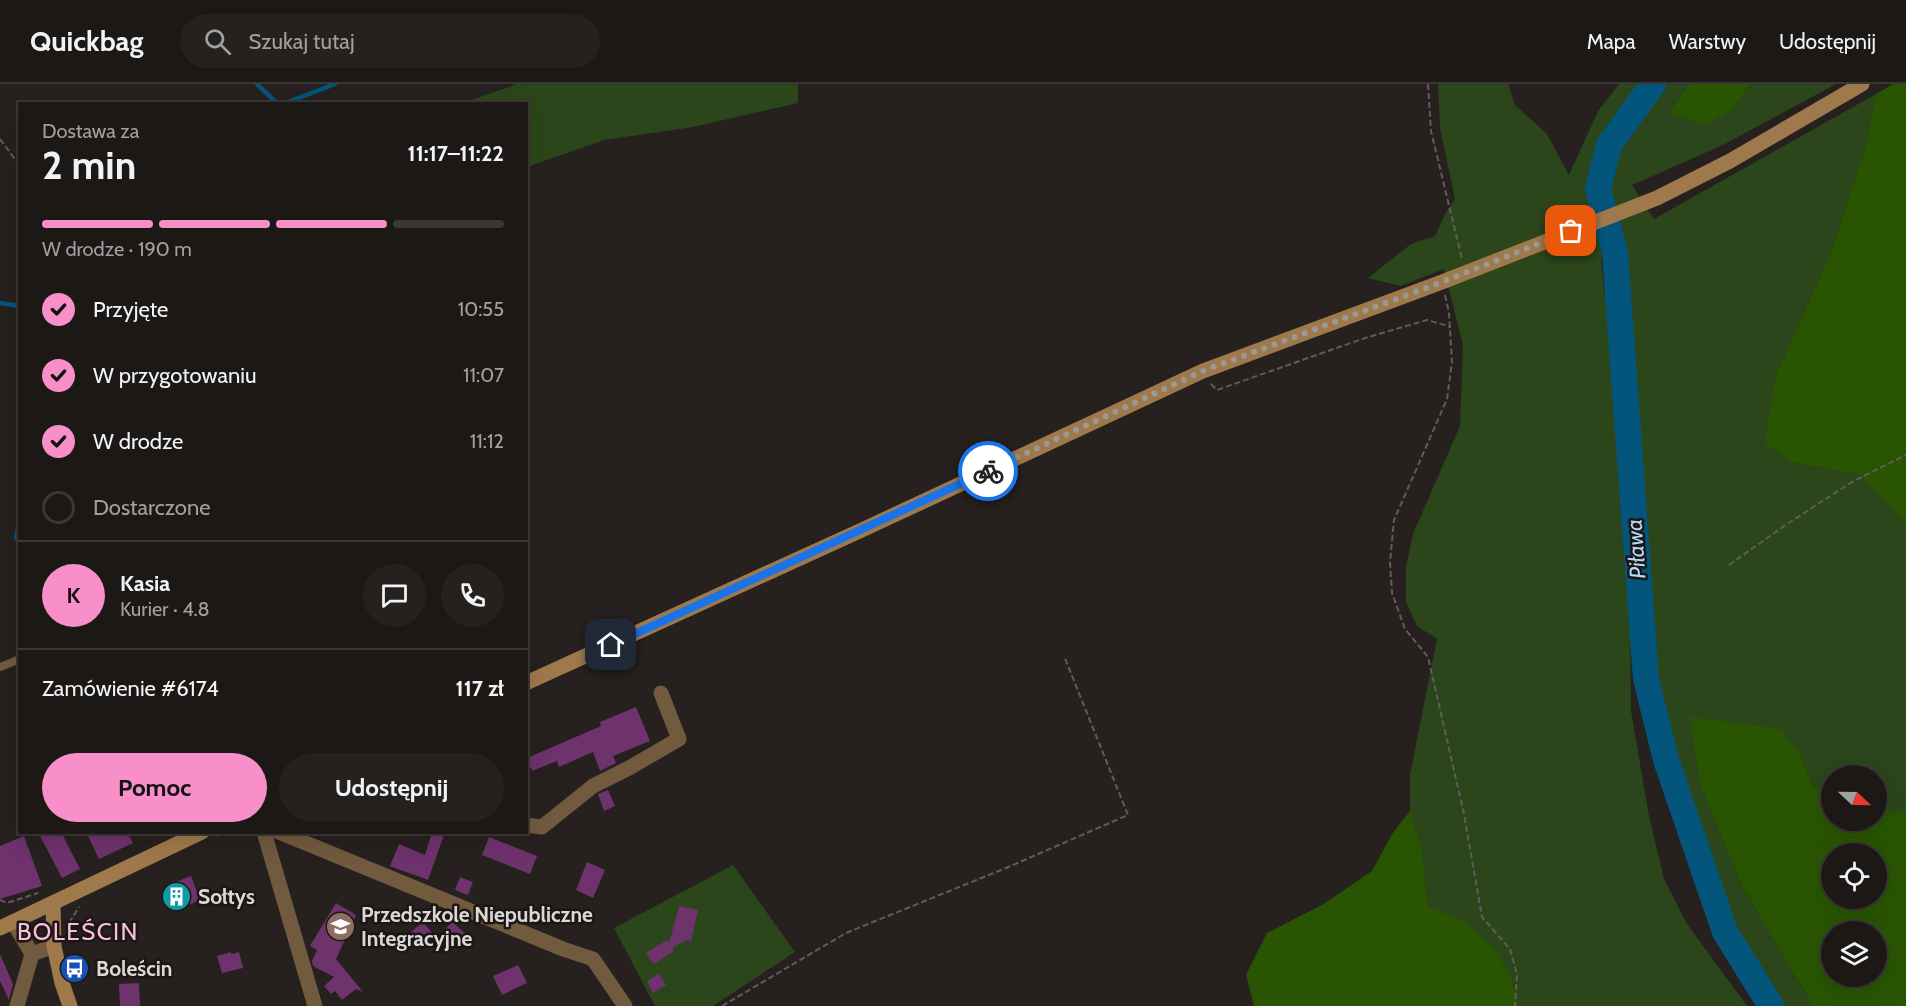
<!DOCTYPE html>
<html lang="pl">
<head>
<meta charset="utf-8">
<style>
	:root { --surface:#1c1816; --page:#25211f; --text:#f1f3f6; --muted:#a0a0a1; --line:#3a3735; --accent:#f98fc9 }
	body { margin:0; font-family:Cabin,sans-serif; background:var(--page); color:var(--text); height:100vh; display:flex; flex-direction:column; font-size:22px; white-space:nowrap }
	* { box-sizing:border-box; margin:0 }
	p { font-size:20px; color:var(--muted) }
	.icon { flex:none; width:33px; height:33px; fill:none; stroke:currentColor; stroke-width:2; stroke-linecap:round; stroke-linejoin:round }
	.map { position:relative; flex:1; overflow:hidden }
	.drawer { position:absolute; left:18px; top:18px; width:510px; height:732px; display:flex; flex-direction:column; background:var(--surface); border-radius:0px; box-shadow:0 6px 24px #0002,0 0 0 2px var(--line) }
	.drawer>* { flex:none }
	.needle { width:39px; rotate:112deg }
	.controls { position:absolute; left:1821px; top:681px; display:grid; gap:12px }
	.controls a { display:grid; place-items:center; width:66px; height:66px; border-radius:50%; background:var(--surface); box-shadow:0 6px 24px #0002,0 0 0 2px var(--line); font-size:30px }
	.pin { position:absolute; display:grid; place-items:center; width:51px; height:51px; color:#fff; margin:-26px; border-radius:12px; box-shadow:0 3px 9px #0006 }
	.courier { position:absolute; display:grid; place-items:center; width:60px; height:60px; margin:-30px; border:4px solid #1a73e8; border-radius:50%; background:#fff; color:#222; box-shadow:0 2px 8px #0007 }
	.headline em { font-style:normal; font-weight:700 }
	.headline div { display:flex; flex-direction:column-reverse }
	.headline { display:flex; align-items:center; justify-content:space-between; height:102px; padding:0 24px }
	h1 { font-size:39px; font-weight:700; line-height:45px }
	.bar { display:grid; grid-template-columns:repeat(4,1fr); gap:9px 6px; align-content:center; height:72px; padding:0 24px }
	.bar i { height:8px; border-radius:4px; background:var(--line) }
	.bar .on { background:var(--accent) }
	.bar p { grid-column:span 4 }
	.line { display:flex; align-items:center; gap:15px; padding:0 24px; border-top:2px solid var(--line) }
	.line div { flex:1 }
	.round { display:grid; place-items:center; flex:none; width:63px; height:63px; border-radius:32px; background:var(--page) }
	ol { padding:0 24px; list-style:none }
	li { display:flex; align-items:center; gap:18px; height:66px }
	li p { margin-inline-start:auto }
	li .icon { padding:6px; border-radius:50%; background:var(--accent); color:#111; stroke-width:4 }
	li:last-child { color:var(--muted) }
	li i { width:33px; height:33px; border:3px solid var(--line); border-radius:50% }
	.button { display:flex; gap:12px; margin-top:auto; padding:12px 24px }
	.button a { flex:1; height:69px; border-radius:36px; background:var(--accent); color:#111; font-size:24px; font-weight:700; line-height:69px; text-align:center }
	.button a+a { background:var(--page); color:var(--text) }
	header { display:flex; align-items:center; gap:36px; box-sizing:border-box; height:84px; padding:0 30px; background:var(--surface); border-bottom:2px solid var(--line) }
	header strong { font-size:28px }
	nav { display:flex; gap:33px; margin-inline-start:auto; font-size:21px }
	.search { width:420px; height:54px; background:var(--page); display:flex; align-items:center; gap:15px; box-sizing:border-box; padding:0 21px; border-radius:33px; color:var(--muted); font-size:22px }
	.map>svg:first-child { display:block }
</style>
</head>
<body>
<header>
<strong>Quickbag</strong>
<div class="search"><svg class="icon" aria-label="search" viewBox="0 0 24 24"><circle cx="10" cy="10" r="6"/><path d="M15 15l6 6"/></svg>Szukaj tutaj</div>
<nav><a>Mapa</a><a>Warstwy</a><a>Udostępnij</a></nav>
</header>
<div class="map">
<svg width="1906" height="922" viewBox="0 0 1906 922">
	<rect width="100%" height="100%" fill="#26201e"/>
	<g fill="#2b461b">
		<polygon points="517,0 798,0 798,19 693,43 604,56 527,83 526,20 463,19"/>
		<polygon points="1438,0 1508,0 1515,21 1547,50 1569,91 1598,27 1619,0 1689,0 1669,29 1733,25 1750,0 1836,0 1723,61 1632,101 1654,135 1876,10 1865,64 1831,168 1776,291 1795,379 1859,391 1894,426 1906,443 1906,728 1877,724 1876,692 1832,692 1831,710 1813,701 1800,671 1701,704 1742,802 1813,922 1771,922 1725,848 1666,676 1646,595 1614,169 1601,174 1621,369 1630,532 1631,627 1649,732 1664,795 1687,840 1747,922 1519,922 1511,892 1464,837 1428,824 1422,765 1410,727 1410,691 1437,555 1417,542 1406,518 1406,483 1413,450 1460,342 1463,261 1444,185 1400,202 1368,194 1411,160 1435,152 1445,130 1455,115 1440,44"/>
		<polygon points="733,781 795,868 713,922 655,922 614,844"/>
	</g>
	<g fill="#295502" fill-rule="evenodd">
		<polygon points="1689,0 1750,0 1733,25 1706,40 1669,29"/>
		<polygon points="1893,0 1906,0 1906,443 1894,426 1859,391 1795,379 1765,359 1776,291 1831,168 1865,64 1876,10"/>
		<path d="M1690 633 1781 645 1800 671 1813 701 1831 710 1832 736H1876L1877 724 1906 728V922H1813L1742 802 1701 704ZM1832 770H1876V814H1832ZM1832 848H1876V892H1832Z"/>
		<polygon points="1410,727 1422,765 1428,823 1464,837 1494,865 1511,892 1519,922 1254,922 1246,891 1267,849 1322,821 1372,787 1392,750"/>
	</g>
	<g fill="none" stroke-linecap="round" stroke-linejoin="round">
		<g stroke="#03557b" stroke-width="4.5">
			<polyline points="257,0 278,20"/>
			<polyline points="283,20 335,0"/>
			<polyline points="0,219 20,222"/>
			<polyline points="16,454 20,434"/>
		</g>
		<polyline stroke="#03557b" stroke-width="26" points="1653,0 1609,61 1598,104 1615,169 1646,595 1666,676 1725,848 1771,922"/>
	</g>
	<g fill="#6e326c">
		<polygon points="636,623 650,657 613,672 616,679 600,687 593,668 559,683 557,677 532,687 527,674 601,642 600,638"/>
		<polygon points="608,706 615,722 604,727 598,710"/>
		<polygon points="38,748 61,748 80,785 62,794"/>
		<polygon points="86,748 127,748 133,759 99,775"/>
		<polygon points="432,748 445,748 428,796 390,782 399,760 425,771"/>
		<polygon points="24,752 42,802 0,815 0,762"/>
		<polygon points="489,753 537,772 530,790 482,771"/>
		<polygon points="587,778 605,786 593,814 576,806"/>
		<polygon points="191,792 200,816 176,826 166,802"/>
		<polygon points="460,793 473,798 468,811 455,806"/>
		<polygon points="336,819 356,831 336,875 363,908 356,905 342,916 335,907 331,910 324,902 334,893 313,882 312,877 317,866 310,862"/>
		<polygon points="679,822 698,826 691,857 687,856 672,864 674,867 654,880 646,869 667,856 669,859"/>
		<polygon points="423,838 433,850 421,860 411,848"/>
		<polygon points="452,838 467,851 457,863 441,850"/>
		<polygon points="231,868 231,870 239,868 243,884 222,889 217,872"/>
		<polygon points="0,870 13,900 9,916 0,897"/>
		<polygon points="518,881 527,899 502,911 493,892"/>
		<polygon points="659,890 666,901 653,909 647,897"/>
		<polygon points="139,899 140,922 120,922 119,900"/>
	</g>
	<g fill="none" stroke-linecap="round" stroke-linejoin="round">
		<g stroke="#615c5a" stroke-width="2" stroke-dasharray="6 3" stroke-linecap="butt">
			<polyline points="1428,0 1431,47 1462,175"/>
			<polyline points="0,55 20,82"/>
			<polyline points="1445,211 1449,229 1452,278 1447,315 1394,436 1390,478 1392,509 1405,545 1428,573 1464,730 1482,833 1510,865 1517,890 1515,922"/>
			<polyline points="1211,300 1217,306 1365,254 1427,236 1451,243"/>
			<polyline points="1729,481 1787,440 1852,398 1906,371"/>
			<polyline points="217,752 225,748"/>
			<polyline points="0,816 7,819 38,809"/>
			<polyline points="69,839 79,823"/>
			<polyline points="68,856 91,856"/>
			<polyline points="722,922 846,849 1006,784 1128,731 1064,572"/>
		</g>
		<polyline stroke="#715a3e" stroke-width="8" points="0,583 20,575"/>
		<g stroke="#715a3e" stroke-width="15">
			<polyline points="526,741 542,743 593,702 629,684 679,655 661,609"/>
			<polyline points="264,748 315,922"/>
			<polyline points="279,748 563,865 593,875 625,922"/>
			<polyline points="13,838 32,870"/>
			<polyline points="17,922 32,870 54,862"/>
		</g>
		<g stroke="#9e794b" stroke-width="15">
			<polyline points="526,599 864,445 1203,287 1442,198 1657,114 1730,77 1862,0"/>
			<polyline points="53,819 54,862 62,899 70,922"/>
			<polyline points="0,844 202,748"/>
		</g>
	</g>
	<g fill="none" stroke-linecap="round" stroke-linejoin="round">
		<polyline stroke="#9c9896" stroke-width="6" stroke-dasharray="0 10.8" points="988,387 1203,287 1442,198 1571,147"/>
		<polyline stroke="#1a73e8" stroke-width="8" points="611,561 988,387"/>
	</g>
	<defs>
		<symbol id="building-disc" viewBox="-11 -11 22 22"><circle r="9.5" fill="#0f9aa8" stroke="#1c1715"/><path d="M-4-6H4V6H1V3H-1V6H-4ZM-2.5-4.3h1.7v1.8h-1.7ZM.8-4.3h1.7v1.8H.8ZM-2.5-1h1.7V.8h-1.7ZM.8-1h1.7V.8H.8Z" fill="#fff"/></symbol>
		<symbol id="school-disc" viewBox="-11 -11 22 22"><circle r="9.5" fill="#8d6e63" stroke="#1c1715"/><path d="M0-5L7-2L0 1L-7-2ZM-4 1L0 2.5L4 1V4Q0 6-4 4Z" fill="#fff"/></symbol>
		<symbol id="bus-disc" viewBox="-11 -11 22 22"><circle r="9.5" fill="#1a4fb4" stroke="#1c1715"/><path d="M-5-6H5V4H4V6H2V4H-2V6H-4V4H-5ZM-3.5-4V0h7V-4ZM-3.5 1.2v1.5H-2V1.2ZM2 1.2v1.5H3.5V1.2Z" fill="#fff"/></symbol>
	</defs>
	<g fill-rule="evenodd">
		<use href="#building-disc" x="160" y="796" width="33" height="33"/>
		<use href="#school-disc" x="324" y="826" width="33" height="33"/>
		<use href="#bus-disc" x="58" y="868" width="33" height="33"/>
	</g>
	<g text-anchor="middle" dominant-baseline="central" stroke-width="5" stroke-linejoin="round" paint-order="stroke">
		<g font-size="21" font-weight="bold" fill="#dcd8d7" stroke="#1c1715" text-anchor="start">
			<text x="198" y="812">Sołtys</text>
			<text x="361" y="830">Przedszkole Niepubliczne<tspan x="361" dy="24">Integracyjne</tspan></text>
			<text x="96" y="884">Boleścin</text>
		</g>
		<g font-size="22" font-style="italic" fill="#b3ddf9" stroke="#1c1715">
			<text transform="translate(1636 465) rotate(-94)">Piława</text>
		</g>
		<g font-size="24" letter-spacing="1.5" fill="#fbbedd" stroke="#1c1715">
			<text x="78" y="847">BOLEŚCIN</text>
		</g>
	</g>
</svg>
<div class="controls">
<a><svg class="needle" viewBox="-14 -14 28 28"><path d="M0-13l5 13h-10z" fill="#e53935"/><path d="M0 13l5-13h-10z" fill="#a0a0a1"/></svg></a>
<a><svg class="icon" aria-label="locate" viewBox="0 0 24 24"><circle cx="12" cy="12" r="6"/><path d="M12 2v4M12 18v4M2 12h4M18 12h4"/></svg></a>
<a><svg class="icon" aria-label="layers" viewBox="0 0 24 24"><path d="M12 4l9 5-9 5-9-5zM3 14l9 5 9-5"/></svg></a>
</div>
<div class="pin" style="left:1571px;top:147px;background:#ea580c"><svg class="icon" aria-label="bag" viewBox="0 0 24 24"><path d="M5 8h14l-1 12H6zM9 8a3 3 0 0 1 6 0"/></svg></div>
<div class="pin" style="left:611px;top:561px;background:#1f2937"><svg class="icon" aria-label="home" viewBox="0 0 24 24"><path d="M3 11l9-7 9 7M6 9v11h12V9"/></svg></div>
<div class="courier" style="left:988px;top:387px"><svg class="icon" aria-label="bike" viewBox="0 0 24 24"><circle cx="6" cy="16" r="4"/><circle cx="18" cy="16" r="4"/><path d="M6 16l4-8h5l3 8M10 8l3 8H6M13 5h3"/></svg></div>
<section class="drawer">
<div class="headline"><div><h1>2 min</h1><p>Dostawa za</p></div><em>11:17–11:22</em></div>
<div class="bar"><i class="on"></i><i class="on"></i><i class="on"></i><i></i><p>W drodze · 190 m</p></div>
<ol>
<li><svg class="icon" aria-label="check" viewBox="0 0 24 24"><path d="M5 12l5 5 9-10"/></svg>Przyjęte<p>10:55</p></li>
<li><svg class="icon" aria-label="check" viewBox="0 0 24 24"><path d="M5 12l5 5 9-10"/></svg>W przygotowaniu<p>11:07</p></li>
<li><svg class="icon" aria-label="check" viewBox="0 0 24 24"><path d="M5 12l5 5 9-10"/></svg>W drodze<p>11:12</p></li>
<li><i></i>Dostarczone</li>
</ol>
<div class="line" style="height:108px"><b class="round" style="background:var(--accent);color:#111">K</b><div><b>Kasia</b><p>Kurier · 4.8</p></div><a class="round"><svg class="icon" aria-label="chat" viewBox="0 0 24 24"><path d="M4 5h16v11H9l-5 4z"/></svg></a><a class="round"><svg class="icon" aria-label="phone" viewBox="0 0 24 24"><path d="M5 4h4l2 5-3 2q2 4 5 5l2-3 5 2v4C11 20 4 13 5 4z"/></svg></a></div>
<div class="line" style="height:78px"><div>Zamówienie #6174</div><b>117 zł</b></div>
<div class="button"><a>Pomoc</a><a>Udostępnij</a></div>
</section>
</div>
</body>
</html>
